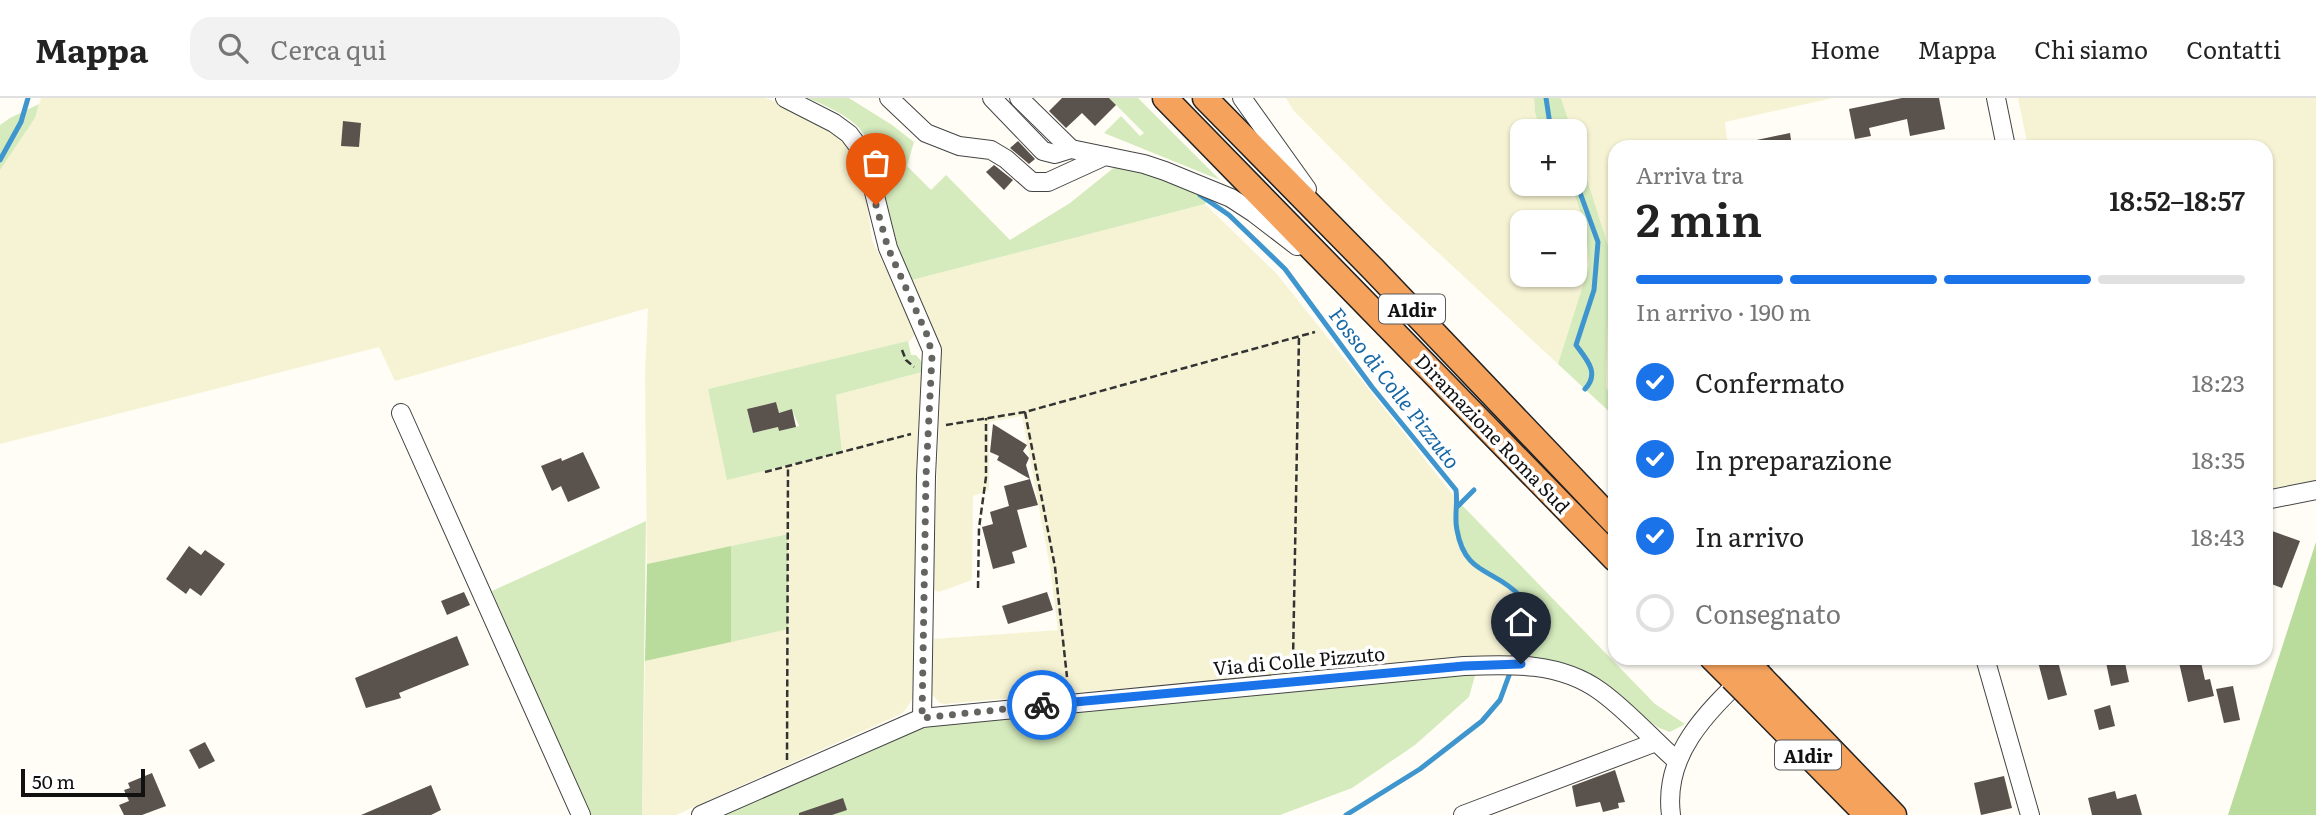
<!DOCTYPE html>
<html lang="it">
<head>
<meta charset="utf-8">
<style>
	:root { --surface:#fff; --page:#f2f2f2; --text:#222; --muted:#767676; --line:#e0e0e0; --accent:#1a73e8 }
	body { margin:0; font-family:Literata,serif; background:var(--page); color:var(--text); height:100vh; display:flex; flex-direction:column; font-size:26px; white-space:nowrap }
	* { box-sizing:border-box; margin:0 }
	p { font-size:23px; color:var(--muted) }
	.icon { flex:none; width:38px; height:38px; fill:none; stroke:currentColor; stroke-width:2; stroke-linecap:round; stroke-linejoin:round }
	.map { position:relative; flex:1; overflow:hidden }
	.side { position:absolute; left:1608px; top:42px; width:665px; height:525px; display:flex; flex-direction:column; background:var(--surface); border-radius:21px; box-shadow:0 2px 5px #0004 }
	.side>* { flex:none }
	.fabs { position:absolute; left:1510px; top:21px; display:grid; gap:14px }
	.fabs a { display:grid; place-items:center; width:77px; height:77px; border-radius:14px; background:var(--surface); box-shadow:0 2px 5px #0004; font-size:35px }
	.scale { position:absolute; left:21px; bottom:18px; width:124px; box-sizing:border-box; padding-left:7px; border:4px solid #111; border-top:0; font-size:19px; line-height:24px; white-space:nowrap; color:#111; -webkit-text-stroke:5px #fff; paint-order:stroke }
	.pin { position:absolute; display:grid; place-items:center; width:60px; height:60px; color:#fff; margin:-72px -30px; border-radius:50% 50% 50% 0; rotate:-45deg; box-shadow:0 0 7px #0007 }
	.pin .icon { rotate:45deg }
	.courier { position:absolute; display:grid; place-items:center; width:70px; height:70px; margin:-35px; border:5px solid #1a73e8; border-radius:50%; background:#fff; color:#222; box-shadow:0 2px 9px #0007 }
	.headline em { font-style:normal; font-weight:600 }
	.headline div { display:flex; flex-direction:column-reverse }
	.headline { display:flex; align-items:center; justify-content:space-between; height:119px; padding:0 28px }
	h1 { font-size:46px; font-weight:600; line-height:52px }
	.bar { display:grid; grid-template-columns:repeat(4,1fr); gap:10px 7px; align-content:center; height:84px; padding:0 28px }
	.bar i { height:9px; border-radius:5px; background:var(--line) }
	.bar .on { background:var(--accent) }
	.bar p { grid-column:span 4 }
	ol { padding:0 28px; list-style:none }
	li { display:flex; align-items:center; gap:21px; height:77px }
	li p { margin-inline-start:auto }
	li .icon { padding:7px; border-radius:50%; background:var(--accent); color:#fff; stroke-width:4 }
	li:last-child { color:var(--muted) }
	li i { width:38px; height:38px; border:4px solid var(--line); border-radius:50% }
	header { display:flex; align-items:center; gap:42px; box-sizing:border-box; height:98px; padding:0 35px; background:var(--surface); border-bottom:2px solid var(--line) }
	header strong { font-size:33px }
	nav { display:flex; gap:38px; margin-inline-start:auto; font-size:24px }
	.search { width:490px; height:63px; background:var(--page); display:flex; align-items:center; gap:18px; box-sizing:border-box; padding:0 24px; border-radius:21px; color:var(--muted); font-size:26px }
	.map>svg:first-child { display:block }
</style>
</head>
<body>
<header>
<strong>Mappa</strong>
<div class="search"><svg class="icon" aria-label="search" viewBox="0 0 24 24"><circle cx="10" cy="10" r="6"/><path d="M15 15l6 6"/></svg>Cerca qui</div>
<nav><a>Home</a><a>Mappa</a><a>Chi siamo</a><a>Contatti</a></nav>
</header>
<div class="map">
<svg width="2316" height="717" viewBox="0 0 2316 717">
	<rect width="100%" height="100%" fill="#fffdf5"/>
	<g fill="#f6f3d4" fill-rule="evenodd">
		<polygon points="41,0 765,0 806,15 849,46 864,84 872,142 908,216 915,236 910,243 708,291 728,381 842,354 836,297 922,274 913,600 906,611 901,616 676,717 642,717 645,563 788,530 788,436 647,466 645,277 648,210 395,283 379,249 0,346 0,72 35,20"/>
		<path d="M1286 0H1534L1535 14 1540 33H1522V86H1567L1576 100 1586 133 1589 168 1558 266 1389 109 1293 12ZM1522 124H1575V177H1522Z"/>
		<polygon points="1561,0 1833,0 1725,24 1728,49 1615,49 1615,312 1606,288 1610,154 1575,44 1575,33 1572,33"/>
		<polygon points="2018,0 2316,0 2316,382 2266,392 2266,49 2028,49"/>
		<polygon points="1205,106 1277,176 1457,402 1456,428 1485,474 1510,487 1520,498 1513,561 1368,569 944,606 940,605 930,594 934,541 1058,532 1050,469 1022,318 989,324 989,392 973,398 972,482 939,494 933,491 941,270 939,245 912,182"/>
	</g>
	<g fill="#d5ebbd" fill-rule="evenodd">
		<path d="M808 0H849L892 27 914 44 907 68 931 92 946 77 1010 142 1070 105 1116 68 1157 74 1211 96 1205 106 912 182C903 162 895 142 890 121 881 89 881 50 855 26 841 14 824 7 808 0Z"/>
		<polygon points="1109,0 1138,0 1220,82 1104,35 1121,18 1140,38 1144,35"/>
		<polygon points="1534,0 1561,0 1572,33 1540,33 1535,14"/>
		<polygon points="39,6 35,20 0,72 0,27 10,20"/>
		<polygon points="1575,43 1610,154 1606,288 1615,312 1615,319 1558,266 1589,168 1586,133 1576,100 1567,86 1575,86"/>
		<path d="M908 243 911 257H916L922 264V274L836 297 842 354 727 382 708 291ZM776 304 779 315 792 312 799 328 779 333 778 329 753 335 747 311Z"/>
		<path d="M1457 402 1655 606 1685 626 1670 634 1659 630 1575 571 1547 562 1513 561 1520 498C1494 471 1461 475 1456 429 1455 420 1459 411 1457 402Z"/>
		<polygon points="646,423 642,717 590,717 492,493"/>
		<polygon points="788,436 788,531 731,544 731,448"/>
		<polygon points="1476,574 1469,599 1415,647 1352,690 1280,717 720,717 901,638 935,626"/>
	</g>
	<g fill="#b9dc9c">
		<polygon points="2316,444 2316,717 2228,717"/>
		<polygon points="731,448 731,544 645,563 647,466"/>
	</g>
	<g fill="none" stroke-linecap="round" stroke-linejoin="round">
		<g stroke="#3f96cf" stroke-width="5">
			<polyline points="1546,0 1551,33"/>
			<polyline points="0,62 21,24 28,0"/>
			<path d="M1575 81 1598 144 1594 192 1576 247C1587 262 1600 275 1585 291"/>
			<path d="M1200 97 1229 117 1285 171 1372 289 1456 392C1458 406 1454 419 1457 432 1465 478 1494 470 1520 498L1513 561"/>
			<polyline points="1458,408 1474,392"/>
			<polyline points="1346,717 1420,671 1482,623 1500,602 1511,572"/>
		</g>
	</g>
	<g fill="#5a524d">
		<polygon points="1062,0 1109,0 1116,7 1095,28 1082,15 1066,30 1049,13"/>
		<polygon points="1902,0 1939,0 1945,31 1910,38 1907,21 1869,30 1871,38 1855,41 1849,11"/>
		<polygon points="343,23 361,25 359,49 341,48"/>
		<polygon points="1790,35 1792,49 1752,49 1752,43"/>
		<polygon points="1018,43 1035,61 1029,66 1010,50"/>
		<polygon points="994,67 1013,82 1004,92 986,74"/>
		<polygon points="776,304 779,315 792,311 796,329 779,333 778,329 753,335 747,311"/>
		<polygon points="993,326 1027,347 1023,353 1029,360 1026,367 1030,381 997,362 999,358 990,354"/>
		<polygon points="583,354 600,390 568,404 561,388 552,393 541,368 561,360 562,363"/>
		<polygon points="1030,381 1038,407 1017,412 1027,449 1012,454 1015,465 993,471 982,429 993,426 990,414 1009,408 1004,388"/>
		<polygon points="2272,433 2300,443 2282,490 2266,484 2266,447"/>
		<polygon points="189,448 201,457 205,452 225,466 201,498 190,490 186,496 166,481"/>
		<polygon points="464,494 470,507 447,517 441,503"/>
		<polygon points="1047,494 1053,512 1008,526 1002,508"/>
		<polygon points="457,538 469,567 399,595 401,600 366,610 355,580"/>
		<polygon points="2037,560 2057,560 2067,597 2048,602"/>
		<polygon points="2105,560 2124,560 2129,584 2111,588"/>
		<polygon points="2178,560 2200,560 2205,582 2210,581 2214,598 2188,604"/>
		<polygon points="2233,588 2240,622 2224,625 2216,591"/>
		<polygon points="2110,607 2115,628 2099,632 2094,612"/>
		<polygon points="205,644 215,663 199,671 189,652"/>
		<polygon points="1615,672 1625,704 1618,705 1619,710 1603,714 1600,704 1576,709 1572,688"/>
		<polygon points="152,675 166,708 142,717 124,717 119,707 129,703 124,692 130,690 128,685"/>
		<polygon points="2004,678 2012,710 1981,717 1974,685"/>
		<polygon points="431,687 441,712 431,717 361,717"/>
		<polygon points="2115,693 2117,701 2136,696 2142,717 2092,717 2088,700"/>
		<polygon points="843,700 847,712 832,717 799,717 799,715"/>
	</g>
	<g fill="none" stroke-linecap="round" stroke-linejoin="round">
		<defs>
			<g id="minor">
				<polyline points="785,0 834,25 849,36 858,48 872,86 888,150 932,252 926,378 922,620"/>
				<polyline points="889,0 926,35 959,48 991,52 1006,61 1032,84 1048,84 1105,58 1144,66 1165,73 1231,100 1254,115 1297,148"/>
				<polyline points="992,0 1043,53 1055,56 1071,51 1105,58"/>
				<polyline points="1019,0 1071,51"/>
				<polyline points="1242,0 1307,91"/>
				<polyline points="1996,0 2006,49"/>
				<polyline points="401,315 581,717"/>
				<polyline points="2266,402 2316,392"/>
				<polyline points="1985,560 2030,717"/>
				<path d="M701 717 922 620 1464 568C1511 566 1560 564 1600 593 1628 613 1651 640 1677 663"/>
				<polyline points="1463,717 1656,644"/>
				<path d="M1671 717C1662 648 1719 604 1763 560"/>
			</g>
			<g id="highway">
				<polyline points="1165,0 1615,461"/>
				<polyline points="1205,0 1374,172 1615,425"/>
				<polyline points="1712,560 1732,580"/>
				<polyline points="1763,581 1894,717"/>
				<polyline points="1748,596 1867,717"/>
			</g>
		</defs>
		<use href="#minor" stroke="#444" stroke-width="20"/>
		<use href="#highway" stroke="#222" stroke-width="27"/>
		<g stroke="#333" stroke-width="2.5" stroke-dasharray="7 3.5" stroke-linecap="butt">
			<polyline points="902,252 906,262 914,269"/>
			<polyline points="1025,314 1055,469 1067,579"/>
			<polyline points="946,327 1025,314 1315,234"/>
			<polyline points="765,374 911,336"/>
			<polyline points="978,490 979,430 986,379 986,320"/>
			<polyline points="1293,562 1299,238"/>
			<polyline points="787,662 788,368"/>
		</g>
		<use href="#minor" stroke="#fff" stroke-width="18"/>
		<use href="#highway" stroke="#f5a25d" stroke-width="24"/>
		<defs>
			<g id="highway-bridge">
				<polyline points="1746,563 1763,581"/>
				<polyline points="1732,580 1748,596"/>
			</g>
		</defs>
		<use href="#highway-bridge" stroke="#222" stroke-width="27" stroke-linecap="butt"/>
		<use href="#highway-bridge" stroke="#f5a25d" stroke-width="24"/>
	</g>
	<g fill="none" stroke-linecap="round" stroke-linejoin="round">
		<polyline stroke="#646461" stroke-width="7" stroke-dasharray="0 12.6" points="876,107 888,150 928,239 932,258 926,378 922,620 1042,607"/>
		<polyline stroke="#1a73e8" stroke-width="9" points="1042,607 1464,568 1521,566"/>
	</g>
	<g text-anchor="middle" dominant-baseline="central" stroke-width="7" stroke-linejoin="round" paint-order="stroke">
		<g fill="#fff" stroke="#585858" stroke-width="2">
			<rect x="1379" y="196.5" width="66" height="29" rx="5"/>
			<rect x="1775" y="642.5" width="66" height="29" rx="5"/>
		</g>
		<g font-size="18" font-weight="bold" fill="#111">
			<text x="1412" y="211">A1dir</text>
			<text x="1808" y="657">A1dir</text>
		</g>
		<g font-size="19" fill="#111" stroke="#fff">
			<text transform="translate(1493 335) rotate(46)">Diramazione Roma Sud</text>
			<text transform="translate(1299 562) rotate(-5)">Via di Colle Pizzuto</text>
		</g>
		<g font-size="21" font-style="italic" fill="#1768a6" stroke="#fff">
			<text transform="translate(1396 289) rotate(52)">Fosso di Colle Pizzuto</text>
		</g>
	</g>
</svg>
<div class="fabs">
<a>+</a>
<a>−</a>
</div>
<div class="scale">50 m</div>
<div class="pin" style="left:876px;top:107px;background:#ea580c"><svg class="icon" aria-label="bag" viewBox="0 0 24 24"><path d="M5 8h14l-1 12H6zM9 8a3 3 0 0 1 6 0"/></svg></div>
<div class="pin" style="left:1521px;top:566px;background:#1f2937"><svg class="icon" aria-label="home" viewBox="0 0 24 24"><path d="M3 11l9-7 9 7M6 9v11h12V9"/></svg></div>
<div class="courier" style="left:1042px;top:607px"><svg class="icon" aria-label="bike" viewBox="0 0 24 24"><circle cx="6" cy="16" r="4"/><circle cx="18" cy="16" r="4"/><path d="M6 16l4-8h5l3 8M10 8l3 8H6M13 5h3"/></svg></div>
<section class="side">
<div class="headline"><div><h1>2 min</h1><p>Arriva tra</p></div><em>18:52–18:57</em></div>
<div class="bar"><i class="on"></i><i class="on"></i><i class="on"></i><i></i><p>In arrivo · 190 m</p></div>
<ol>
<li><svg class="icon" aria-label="check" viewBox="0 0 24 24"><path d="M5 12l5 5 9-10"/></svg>Confermato<p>18:23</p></li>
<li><svg class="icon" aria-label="check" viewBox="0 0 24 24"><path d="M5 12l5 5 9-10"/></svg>In preparazione<p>18:35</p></li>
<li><svg class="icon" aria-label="check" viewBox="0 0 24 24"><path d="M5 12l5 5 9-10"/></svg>In arrivo<p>18:43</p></li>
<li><i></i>Consegnato</li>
</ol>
</section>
</div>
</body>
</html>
